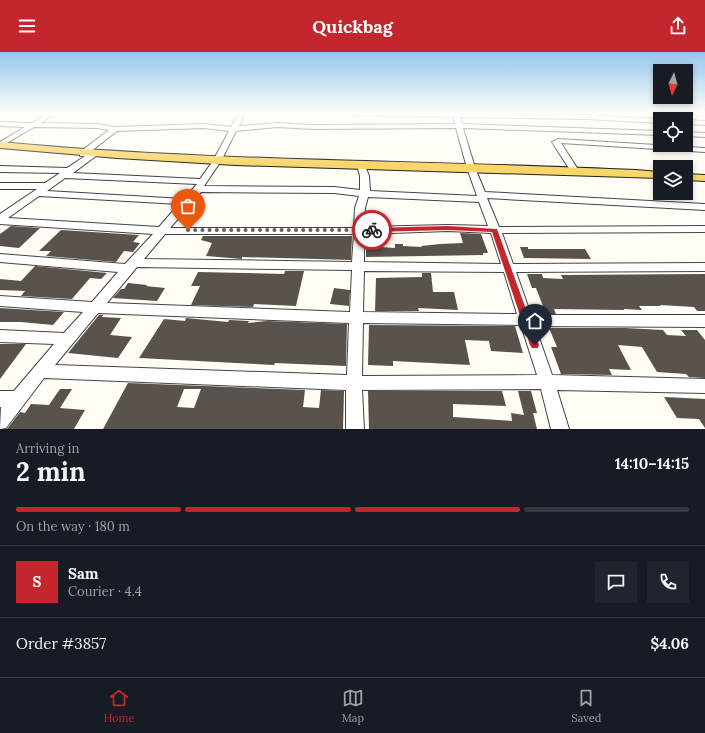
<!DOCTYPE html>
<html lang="en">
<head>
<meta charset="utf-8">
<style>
	:root { --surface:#171b24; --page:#20242c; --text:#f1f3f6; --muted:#9ea1a6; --line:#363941; --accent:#c4262e }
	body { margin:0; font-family:Lora,serif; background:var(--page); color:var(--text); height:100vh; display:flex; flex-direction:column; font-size:15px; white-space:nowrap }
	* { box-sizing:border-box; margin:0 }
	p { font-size:13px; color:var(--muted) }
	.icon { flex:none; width:22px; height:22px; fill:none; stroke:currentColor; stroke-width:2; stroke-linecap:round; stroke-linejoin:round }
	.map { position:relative; height:377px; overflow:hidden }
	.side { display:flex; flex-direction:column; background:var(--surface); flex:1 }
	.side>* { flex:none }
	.needle { width:26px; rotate:185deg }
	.tools { position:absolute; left:653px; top:12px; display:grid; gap:8px }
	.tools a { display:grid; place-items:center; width:40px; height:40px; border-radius:0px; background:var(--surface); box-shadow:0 2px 6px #0003; font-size:20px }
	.pin { position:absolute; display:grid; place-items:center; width:34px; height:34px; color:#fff; margin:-41px -17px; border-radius:50% 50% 50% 0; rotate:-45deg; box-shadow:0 0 4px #0007 }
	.pin .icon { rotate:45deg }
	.courier { position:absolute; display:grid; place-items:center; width:40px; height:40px; margin:-20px; border:3px solid #c4262e; border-radius:50%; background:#fff; color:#222; box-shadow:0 1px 5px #0007 }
	.summary em { font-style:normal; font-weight:800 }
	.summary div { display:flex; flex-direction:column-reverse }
	.summary { display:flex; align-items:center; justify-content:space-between; height:68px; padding:0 16px }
	h1 { font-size:26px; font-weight:800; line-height:30px }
	.bar { display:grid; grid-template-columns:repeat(4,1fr); gap:6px 4px; align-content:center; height:48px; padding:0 16px }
	.bar i { height:5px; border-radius:3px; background:var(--line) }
	.bar .on { background:var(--accent) }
	.bar p { grid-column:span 4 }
	.line { display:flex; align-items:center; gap:10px; padding:0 16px; border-top:1px solid var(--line) }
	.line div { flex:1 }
	.round { display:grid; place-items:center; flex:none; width:42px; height:42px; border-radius:0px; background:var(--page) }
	header { display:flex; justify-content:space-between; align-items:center; height:52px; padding:0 16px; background:var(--accent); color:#fff; font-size:18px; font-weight:800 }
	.tab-bar { display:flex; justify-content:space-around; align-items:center; height:56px; border-top:1px solid var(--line); background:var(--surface); font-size:11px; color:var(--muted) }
	.tab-bar a { display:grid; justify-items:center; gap:2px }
	.tab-bar .on { color:var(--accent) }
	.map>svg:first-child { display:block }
</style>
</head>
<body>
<header><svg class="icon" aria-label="menu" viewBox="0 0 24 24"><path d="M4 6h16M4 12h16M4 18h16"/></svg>Quickbag<svg class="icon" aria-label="share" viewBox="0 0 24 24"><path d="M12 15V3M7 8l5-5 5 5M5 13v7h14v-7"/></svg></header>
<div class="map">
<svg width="705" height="377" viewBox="0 0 705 377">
	<rect width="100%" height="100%" fill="#fffdf5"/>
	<g fill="#5a524d" fill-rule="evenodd">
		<polygon points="11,174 40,176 19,196 0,194 0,182"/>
		<polygon points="61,178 139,183 133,190 140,191 133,200 124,199 116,210 46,204 51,199 39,199"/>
		<polygon points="460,181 481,182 488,201 483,201 483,203 366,205 366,194 395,196 395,192 403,192 403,194 422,195 421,194 440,192 463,191"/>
		<polygon points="203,184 352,184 351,208 242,205 242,207 206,204 212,191 201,188"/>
		<polygon points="520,195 528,195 528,197 585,197 591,207 524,206"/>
		<polygon points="35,214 107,221 101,227 90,226 72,247 21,244 25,239 0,238 0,227 21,229"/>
		<polygon points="285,219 304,219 296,254 254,252 253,255 191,253 200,234 191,234 198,220 284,222"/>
		<polygon points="422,221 431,221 433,240 454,240 458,258 418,256 419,259 375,259 376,226 422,225"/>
		<polygon points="527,222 542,222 543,226 563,227 561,223 705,222 705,259 697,259 694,255 660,253 661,254 639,254 642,258 624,257 624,258 554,257 556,262 546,262 536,236 532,236"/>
		<polygon points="128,231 147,233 146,234 165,236 157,249 113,246 121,237 124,237"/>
		<polygon points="334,236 350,238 349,254 330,252"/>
		<polygon points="0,256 64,260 53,273 21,270 0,270"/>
		<polygon points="99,263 103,263 102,265 121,266 110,283 132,285 118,306 68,301"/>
		<polygon points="186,266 228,270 229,268 249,269 248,271 267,269 347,272 346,314 275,311 274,313 139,306 164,267 185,269"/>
		<polygon points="369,273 515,274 523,301 491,299 489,289 465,288 470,313 393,309 393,314 368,313"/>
		<polygon points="549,276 625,276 663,278 667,283 686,284 681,278 697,278 705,288 705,326 689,325 686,322 657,320 642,295 618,293 631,318 609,317 612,323 561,322 551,295 557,295"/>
		<polygon points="0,292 26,292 0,327"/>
		<path d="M128 331 305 338 303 355 319 356 321 338 344 339 343 377H103ZM184 337H201L194 356 177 355Z"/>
		<polygon points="60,337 72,337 60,356 85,358 74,377 7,377 20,360 25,361 31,352 49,353"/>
		<polygon points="368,339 502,339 506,354 453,352 453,365 512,369 511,361 524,363 518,339 531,339 537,361 533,361 537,377 369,377"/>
		<polygon points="664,345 705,347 705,376 699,367 677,366"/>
	</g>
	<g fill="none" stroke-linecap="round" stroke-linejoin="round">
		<defs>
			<g id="minor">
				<path d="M48 61H55L41 71 97 72 115 75 204 72 231 75 239 61H245L239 74 277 71 313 73 455 72 453 65 351 63 348 61 585 63 660 67V71L585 67 460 65 462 72 660 79V83L463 76 475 116 485 140 705 152V158L487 146 499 175 705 174V180L502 181 513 212 705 211V219L516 220 531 263H705V275L535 274 552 323 705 327V341L557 338 569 377H551L541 337 362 338 364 377H346V338L44 326 6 376 0 377 1 355H0V339H14L54 292 0 290V278L64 281 83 260 0 254V244L92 250 118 220 0 210V202L125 212 153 182 0 172V162L37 137H0V131H45L60 121 0 120V114L67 116 85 104H80V100L109 78 97 76 34 75 0 95V90L25 75 0 74V70L32 71ZM277 75 313 77 456 76 467 116 477 144 370 139 369 124 364 111 361 110 357 113 360 124V138L334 135 204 134 221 109 236 79ZM204 76 229 79 213 109 200 127 73 121 96 104V100H90L117 79ZM65 126 197 132 184 147 47 139ZM201 140 334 141 359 144 355 156 354 176H170ZM39 144 179 152 159 175 8 166ZM368 145 479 150 488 174 448 173 365 175V156ZM448 179 491 181 501 212 364 210V182ZM165 182H354L352 210 144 207ZM137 215 352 218 350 260 107 251ZM364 219 504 220 517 262 363 260ZM98 261 349 271 347 323 55 313ZM363 271 521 273 537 323 362 324Z"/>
				<polygon points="686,68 705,69 705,73 686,72"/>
				<polygon points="686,80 705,81 705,85 686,84"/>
				<polygon points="558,87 705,96 705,100 561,91 579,119 575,122 572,121 552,90"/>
			</g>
			<g id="major">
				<path d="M0 90C212 110 424 108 636 118L660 120V126L235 113 117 106 0 96Z"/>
				<polygon points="686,122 705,123 705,129 686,128"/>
			</g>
		</defs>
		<use href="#minor" stroke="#444" stroke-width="2"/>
		<use href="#major" stroke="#222" stroke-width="2"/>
		<use href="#minor" fill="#fff" fill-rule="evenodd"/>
		<use href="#major" fill="#f9d66b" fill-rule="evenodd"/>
	</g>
	<linearGradient id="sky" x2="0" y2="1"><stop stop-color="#95c6ee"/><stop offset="0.54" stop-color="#fffefa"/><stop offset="1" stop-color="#fffefa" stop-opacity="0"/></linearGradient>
	<rect width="705" height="113" fill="url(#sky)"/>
	<polygon fill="#c4262e" points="448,174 497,177 539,293 538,296 532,296 530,293 492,180 448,178 372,180 369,178 372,176"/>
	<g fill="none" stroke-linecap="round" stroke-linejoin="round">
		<polyline stroke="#646461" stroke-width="4" stroke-dasharray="0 7.2" points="188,178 372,178"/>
	</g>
</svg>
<div class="tools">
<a><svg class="needle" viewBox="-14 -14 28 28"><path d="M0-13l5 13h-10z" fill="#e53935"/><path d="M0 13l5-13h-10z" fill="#9ea1a6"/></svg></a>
<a><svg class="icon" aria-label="locate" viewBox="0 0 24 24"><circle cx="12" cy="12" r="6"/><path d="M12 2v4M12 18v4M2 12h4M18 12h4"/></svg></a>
<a><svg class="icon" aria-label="layers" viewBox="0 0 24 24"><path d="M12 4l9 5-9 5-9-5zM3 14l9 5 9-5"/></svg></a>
</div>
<div class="pin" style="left:188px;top:178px;background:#ea580c"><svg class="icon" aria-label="bag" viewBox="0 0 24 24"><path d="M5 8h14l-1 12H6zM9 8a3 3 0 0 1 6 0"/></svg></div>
<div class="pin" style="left:535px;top:293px;background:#1f2937"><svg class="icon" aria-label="home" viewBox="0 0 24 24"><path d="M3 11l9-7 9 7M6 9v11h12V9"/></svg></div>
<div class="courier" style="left:372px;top:178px"><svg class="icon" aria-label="bike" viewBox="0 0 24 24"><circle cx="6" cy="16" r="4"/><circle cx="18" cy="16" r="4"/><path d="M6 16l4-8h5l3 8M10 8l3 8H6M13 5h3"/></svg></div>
</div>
<section class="side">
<div class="summary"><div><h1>2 min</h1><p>Arriving in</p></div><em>14:10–14:15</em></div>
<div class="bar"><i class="on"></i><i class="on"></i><i class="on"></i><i></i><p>On the way · 180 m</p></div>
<div class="line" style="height:72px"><b class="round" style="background:var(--accent);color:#fff">S</b><div><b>Sam</b><p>Courier · 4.4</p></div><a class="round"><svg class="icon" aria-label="chat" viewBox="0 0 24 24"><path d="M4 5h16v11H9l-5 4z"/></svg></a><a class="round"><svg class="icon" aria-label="phone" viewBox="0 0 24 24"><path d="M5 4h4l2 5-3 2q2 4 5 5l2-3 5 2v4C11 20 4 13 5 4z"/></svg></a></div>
<div class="line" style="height:52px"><div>Order #3857</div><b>$4.06</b></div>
</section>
<nav class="tab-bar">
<a class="on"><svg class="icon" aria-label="home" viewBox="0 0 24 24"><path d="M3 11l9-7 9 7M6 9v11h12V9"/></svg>Home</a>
<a><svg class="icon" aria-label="map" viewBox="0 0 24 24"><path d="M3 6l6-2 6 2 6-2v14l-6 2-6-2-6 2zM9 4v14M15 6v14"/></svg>Map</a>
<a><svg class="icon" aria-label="saved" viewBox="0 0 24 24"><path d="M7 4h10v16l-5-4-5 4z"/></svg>Saved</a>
</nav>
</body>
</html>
